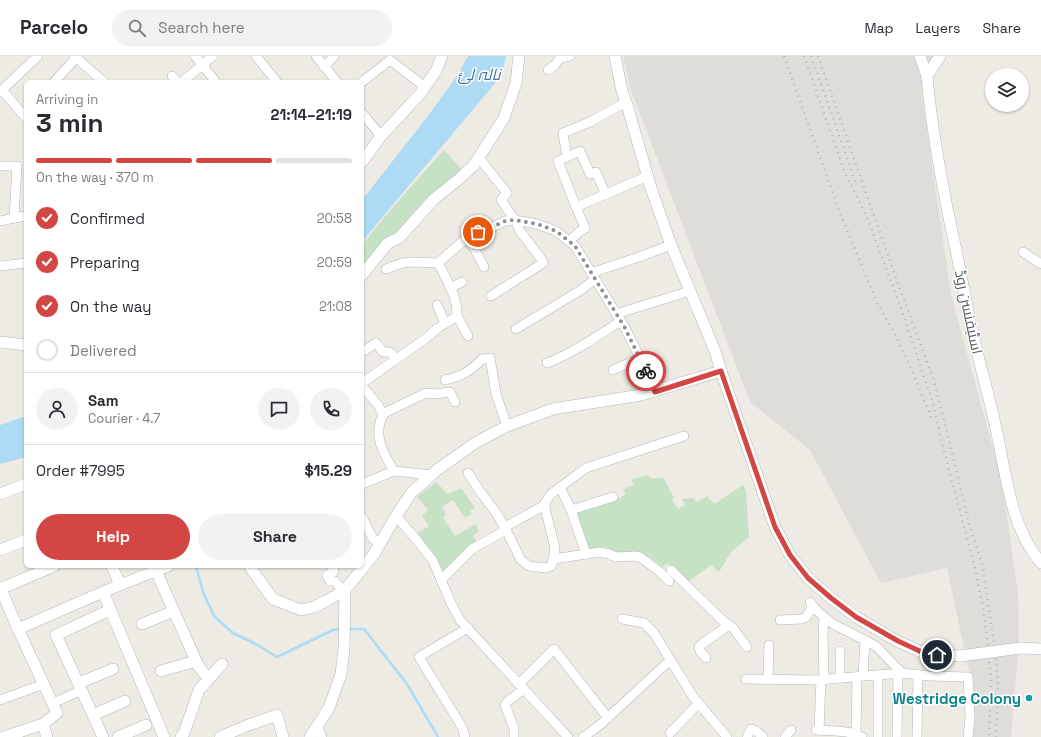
<!DOCTYPE html>
<html lang="en">
<head>
<meta charset="utf-8">
<style>
	:root { --surface:#fff; --page:#f2f2f3; --text:#2b2b33; --muted:#7c7c81; --line:#e1e1e2; --accent:#d44643 }
	body { margin:0; font-family:"Space Grotesk",Cairo,sans-serif; background:var(--page); color:var(--text); height:100vh; display:flex; flex-direction:column; font-size:15px; white-space:nowrap }
	* { box-sizing:border-box; margin:0 }
	p { font-size:13px; color:var(--muted) }
	.icon { flex:none; width:22px; height:22px; fill:none; stroke:currentColor; stroke-width:2; stroke-linecap:round; stroke-linejoin:round }
	.map { position:relative; flex:1; overflow:hidden }
	.panel { position:absolute; left:24px; top:24px; width:340px; height:488px; display:flex; flex-direction:column; background:var(--surface); border-radius:6px; box-shadow:0 1px 3px #0004 }
	.panel>* { flex:none }
	.tools { position:absolute; left:985px; top:12px; display:grid; gap:8px }
	.tools a { display:grid; place-items:center; width:44px; height:44px; border-radius:50%; background:var(--surface); box-shadow:0 1px 3px #0004; font-size:20px }
	.pin { position:absolute; display:grid; place-items:center; width:34px; height:34px; color:#fff; margin:-17px; border:2px solid #fff; border-radius:50%; box-shadow:0 1px 4px #0007 }
	.courier { position:absolute; display:grid; place-items:center; width:40px; height:40px; margin:-20px; border:3px solid #d44643; border-radius:50%; background:#fff; color:#222; box-shadow:0 1px 5px #0007 }
	.head em { font-style:normal; font-weight:800 }
	.head div { display:flex; flex-direction:column-reverse }
	.head { display:flex; align-items:center; justify-content:space-between; height:68px; padding:0 12px }
	h1 { font-size:26px; font-weight:800; line-height:30px }
	.bar { display:grid; grid-template-columns:repeat(4,1fr); gap:6px 4px; align-content:center; height:48px; padding:0 12px }
	.bar i { height:5px; border-radius:3px; background:var(--line) }
	.bar .current { background:var(--accent) }
	.bar p { grid-column:span 4 }
	.line { display:flex; align-items:center; gap:10px; padding:0 12px; border-top:1px solid var(--line) }
	.line div { flex:1 }
	.round { display:grid; place-items:center; flex:none; width:42px; height:42px; border-radius:21px; background:var(--page) }
	ol { padding:0 12px; list-style:none }
	li { display:flex; align-items:center; gap:12px; height:44px }
	li p { margin-inline-start:auto }
	li .icon { padding:4px; border-radius:50%; background:var(--accent); color:#fff; stroke-width:4 }
	li:last-child { color:var(--muted) }
	li i { width:22px; height:22px; border:2px solid var(--line); border-radius:50% }
	.cta { display:flex; gap:8px; margin-top:auto; padding:8px 12px }
	.cta a { flex:1; height:46px; border-radius:24px; background:var(--accent); color:#fff; font-size:16px; font-weight:800; line-height:46px; text-align:center }
	.cta a+a { background:var(--page); color:var(--text) }
	header { display:flex; align-items:center; gap:24px; box-sizing:border-box; height:56px; padding:0 20px; background:var(--surface); border-bottom:1px solid var(--line) }
	header strong { font-size:19px }
	nav { display:flex; gap:22px; margin-inline-start:auto; font-size:14px }
	.search { width:280px; height:36px; background:var(--page); display:flex; align-items:center; gap:10px; box-sizing:border-box; padding:0 14px; border-radius:22px; color:var(--muted); font-size:15px }
	.map>svg:first-child { display:block }
</style>
</head>
<body>
<header>
<strong>Parcelo</strong>
<div class="search"><svg class="icon" aria-label="search" viewBox="0 0 24 24"><circle cx="10" cy="10" r="6"/><path d="M15 15l6 6"/></svg>Search here</div>
<nav><a>Map</a><a>Layers</a><a>Share</a></nav>
</header>
<div class="map">
<svg width="1041" height="681" viewBox="0 0 1041 681">
	<rect width="100%" height="100%" fill="#edebe4"/>
	<polygon fill="#dfddd9" points="623,0 943,0 921,33 951,239 1002,425 1018,538 1019,587 1011,681 968,681 973,634 947,512 881,527 810,394 750,346 631,34"/>
	<g fill="#c6e2c4">
		<path d="M444 94 463 115C444 128 418 145 409 166L362 215V190L372 176 406 136Z"/>
		<polygon points="647,419 653,423 663,421 674,442 672,444 678,453 685,449 682,443 693,442 697,446 707,440 714,448 743,429 746,435 749,481 731,496 719,516 711,509 686,527 668,507 663,511 650,501 635,497 615,499 606,491 588,495 576,456 617,443 626,438 623,433 634,429 631,424"/>
		<polygon points="436,426 448,438 461,432 475,452 470,455 472,458 465,462 453,444 442,451 446,458 443,462 455,480 476,468 479,475 473,480 480,489 443,517 417,477 429,470 422,460 428,454 417,441"/>
	</g>
	<g fill="#addaf5">
		<polygon points="468,0 506,0 501,20 370,176 362,187 362,144 428,60 459,17"/>
		<polygon points="26,360 26,401 0,408 0,369"/>
	</g>
	<g fill="none" stroke-linecap="round" stroke-linejoin="round">
		<g stroke="#addaf5" stroke-width="2.5">
			<polyline points="196,510 203,536 214,560 233,577 256,588 277,601 333,574 341,573"/>
			<polyline points="348,573 364,573 407,628 438,681"/>
		</g>
		<defs>
			<g id="minor">
				<polyline points="74,0 104,26"/>
				<polyline points="195,0 216,26"/>
				<polyline points="256,0 277,26"/>
				<polyline points="316,0 337,26"/>
				<polyline points="324,11 334,0"/>
				<polyline points="548,14 555,9 560,2 570,0"/>
				<polyline points="172,20 177,26"/>
				<polyline points="54,26 76,2"/>
				<polyline points="182,26 213,0"/>
				<polyline points="362,26 390,4 425,31"/>
				<polyline points="2,34 26,62"/>
				<polyline points="0,36 38,0"/>
				<polyline points="362,57 381,80"/>
				<polyline points="567,101 563,77 590,66 626,46"/>
				<polyline points="479,102 507,137 501,144 515,164 520,175 542,204 543,207 491,240"/>
				<polyline points="0,110 17,110 14,162 0,165"/>
				<polyline points="576,151 558,105 580,95 590,118 596,116 606,139"/>
				<polyline points="14,162 26,160"/>
				<polyline points="466,182 474,192 484,211"/>
				<polyline points="569,185 579,176 585,172 576,151 648,120"/>
				<polyline points="1023,196 1041,208"/>
				<polyline points="0,210 26,207"/>
				<polyline points="386,213 402,207 411,206 438,207 470,179 486,174 505,165 515,164 537,168 556,175 575,190 625,272 642,306 655,336"/>
				<polyline points="591,217 639,201 671,189"/>
				<polyline points="450,232 462,226"/>
				<polyline points="437,249 445,267"/>
				<polyline points="616,258 690,235"/>
				<polyline points="457,260 468,280"/>
				<polyline points="516,273 581,234 595,223"/>
				<polyline points="364,295 376,287 383,296 390,296 396,303"/>
				<path d="M547 307C573 297 597 280 621 265"/>
				<polyline points="613,314 640,302"/>
				<path d="M445 324C462 320 470 316 482 303L490 302 496 338 507 370"/>
				<path d="M362 327 425 283 438 272 457 260C458 241 446 223 438 207"/>
				<path d="M362 330 378 349 383 359C372 379 384 398 394 415"/>
				<polyline points="382,358 426,337 435,338 450,336 455,346"/>
				<polyline points="468,417 479,434 497,458 506,474"/>
				<polyline points="362,428 394,415 432,419"/>
				<polyline points="560,431 571,454 586,498"/>
				<polyline points="571,454 613,441"/>
				<polyline points="396,460 416,483 433,505 451,547 460,564 568,681"/>
				<polyline points="362,461 373,483 380,487"/>
				<polyline points="505,471 545,449"/>
				<polyline points="553,503 600,496 609,498 616,501 635,500 640,501 660,516 669,525"/>
				<polyline points="331,510 334,515 327,520 330,525 335,525 343,535"/>
				<polyline points="671,514 722,564 733,572 747,591"/>
				<polyline points="441,524 472,493 506,474 521,504 529,510 546,512 551,510 553,505 555,492 545,452 545,447 551,438 586,412 684,380"/>
				<polyline points="810,546 817,555 833,568 876,590 902,617"/>
				<polyline points="622,563 644,567 654,577 671,605"/>
				<polyline points="780,564 802,563 806,561 813,550"/>
				<polyline points="706,602 700,595 699,591 702,588 729,569"/>
				<polyline points="878,619 878,681"/>
				<polyline points="863,620 865,585"/>
				<polyline points="840,622 840,595"/>
				<polyline points="746,623 816,624 902,617 929,620 968,621 970,662 968,681"/>
				<polyline points="768,623 769,589"/>
				<polyline points="824,624 823,579 824,561"/>
				<polyline points="519,628 554,593 608,662"/>
				<polyline points="0,644 44,628"/>
				<polyline points="53,647 82,634"/>
				<polyline points="317,670 322,681"/>
				<path d="M816 674C831 675 848 674 862 681"/>
				<polyline points="819,674 821,624"/>
				<polyline points="670,677 699,647"/>
				<polyline points="856,678 857,621"/>
				<polyline points="465,681 462,671 419,601 468,572"/>
				<polyline points="514,681 514,672 505,649 507,646 524,633"/>
				<polyline points="583,681 585,680 601,668 666,608 671,605 694,642 727,681"/>
				<polyline points="747,681 751,673 755,674 763,681"/>
				<polyline points="785,681 791,674"/>
				<polyline points="897,681 898,617"/>
				<polyline points="917,681 918,619"/>
			</g>
			<g id="tertiary">
				<polyline points="615,0 622,35 627,49 651,132 671,189 715,295 721,315 775,471 790,499 808,522 831,542 856,561 897,585 926,598 960,600"/>
				<polyline points="920,0 927,20"/>
				<path d="M940 0 927 20C932 80 944 140 957 199 963 227 967 255 974 282 980 311 989 339 995 368 1006 415 1009 469 1041 507"/>
				<polyline points="362,106 381,80 420,38 436,15 442,0"/>
				<polyline points="362,219 388,187 399,182 434,143 459,123 474,109 504,62 516,27 519,0"/>
				<polyline points="0,286 26,289"/>
				<polyline points="0,438 26,428"/>
				<polyline points="0,494 26,484"/>
				<polyline points="112,510 120,529 103,536 164,681"/>
				<polyline points="250,510 252,514 273,543 301,554 314,551 328,544 345,534 374,498 396,460 412,436 437,414 475,387 507,370 553,353 641,339 721,315"/>
				<polyline points="156,515 198,609 203,616 209,622"/>
				<polyline points="120,529 168,510"/>
				<polyline points="0,531 18,573"/>
				<polyline points="0,533 54,510"/>
				<polyline points="142,568 174,555"/>
				<polyline points="1021,592 1041,593"/>
				<polyline points="161,615 196,605"/>
				<polyline points="79,627 113,613"/>
				<polyline points="93,659 125,645"/>
				<polyline points="43,668 47,681"/>
				<polyline points="4,681 43,668 57,657 18,573 103,536"/>
				<polyline points="103,681 56,579 110,554"/>
				<polyline points="118,681 146,669"/>
				<polyline points="181,681 184,677 199,634 222,608"/>
				<polyline points="220,681 246,670 277,659 283,681"/>
				<polyline points="310,681 329,652 341,618 344,594 345,534"/>
			</g>
		</defs>
		<use href="#minor" stroke="#b5b7ba" stroke-width="10"/>
		<use href="#tertiary" stroke="#b5b7ba" stroke-width="12"/>
		<use href="#minor" stroke="#fff" stroke-width="9"/>
		<use href="#tertiary" stroke="#fff" stroke-width="11"/>
		<g stroke="#b2b3b3" stroke-width="2.5" stroke-dasharray="1 5" stroke-linecap="butt">
			<polyline points="784,0 840,157 878,249 896,280 913,317 932,363"/>
			<polyline points="804,0 845,117 869,166 903,258 932,344 942,387 976,517 983,551 988,590 991,624 989,681"/>
			<polyline points="811,0 857,130"/>
			<polyline points="818,0 896,222 933,322 946,371 969,468 982,507 994,586 998,628 996,681"/>
		</g>
		<defs>
			<polyline id="tertiary-bridge" points="960,600 1021,592"/>
		</defs>
		<use href="#tertiary-bridge" stroke="#b5b7ba" stroke-width="12" stroke-linecap="butt"/>
		<use href="#tertiary-bridge" stroke="#fff" stroke-width="11"/>
	</g>
	<g fill="none" stroke-linecap="round" stroke-linejoin="round">
		<polyline stroke="#8f9190" stroke-width="4" stroke-dasharray="0 7.2" points="478,176 486,174 505,165 515,164 537,168 556,175 575,190 625,272 646,315"/>
		<polyline stroke="#d44643" stroke-width="5" points="646,315 655,336 721,315 775,471 790,499 808,522 831,542 856,561 898,585 926,598 937,599"/>
	</g>
	<circle fill="#0f9aa8" stroke="#fff" stroke-width="1.5" cx="1029" cy="642" r="4"/>
	<g text-anchor="middle" dominant-baseline="central" stroke-width="3" stroke-linejoin="round" paint-order="stroke">
		<g font-size="15" fill="#5c6063" stroke="#fff">
			<text transform="translate(969 256) rotate(78)">اسٹیفنسن روڈ</text>
		</g>
		<g font-size="15" font-weight="bold" fill="#0d838f" stroke="#fff" text-anchor="end">
			<text x="1021" y="642">Westridge Colony</text>
		</g>
		<g font-size="16" font-style="italic" fill="#48769c" stroke="#fff">
			<text x="479" y="18">نالہ لئ</text>
		</g>
	</g>
</svg>
<div class="tools">
<a><svg class="icon" aria-label="layers" viewBox="0 0 24 24"><path d="M12 4l9 5-9 5-9-5zM3 14l9 5 9-5"/></svg></a>
</div>
<div class="pin" style="left:478px;top:176px;background:#ea580c"><svg class="icon" aria-label="bag" viewBox="0 0 24 24"><path d="M5 8h14l-1 12H6zM9 8a3 3 0 0 1 6 0"/></svg></div>
<div class="pin" style="left:937px;top:599px;background:#1f2937"><svg class="icon" aria-label="home" viewBox="0 0 24 24"><path d="M3 11l9-7 9 7M6 9v11h12V9"/></svg></div>
<div class="courier" style="left:646px;top:315px"><svg class="icon" aria-label="bike" viewBox="0 0 24 24"><circle cx="6" cy="16" r="4"/><circle cx="18" cy="16" r="4"/><path d="M6 16l4-8h5l3 8M10 8l3 8H6M13 5h3"/></svg></div>
<section class="panel">
<div class="head"><div><h1>3 min</h1><p>Arriving in</p></div><em>21:14–21:19</em></div>
<div class="bar"><i class="current"></i><i class="current"></i><i class="current"></i><i></i><p>On the way · 370 m</p></div>
<ol>
<li><svg class="icon" aria-label="check" viewBox="0 0 24 24"><path d="M5 12l5 5 9-10"/></svg>Confirmed<p>20:58</p></li>
<li><svg class="icon" aria-label="check" viewBox="0 0 24 24"><path d="M5 12l5 5 9-10"/></svg>Preparing<p>20:59</p></li>
<li><svg class="icon" aria-label="check" viewBox="0 0 24 24"><path d="M5 12l5 5 9-10"/></svg>On the way<p>21:08</p></li>
<li><i></i>Delivered</li>
</ol>
<div class="line" style="height:72px"><a class="round"><svg class="icon" aria-label="person" viewBox="0 0 24 24"><circle cx="12" cy="8" r="4"/><path d="M4 21q1-7 8-7t8 7"/></svg></a><div><b>Sam</b><p>Courier · 4.7</p></div><a class="round"><svg class="icon" aria-label="chat" viewBox="0 0 24 24"><path d="M4 5h16v11H9l-5 4z"/></svg></a><a class="round"><svg class="icon" aria-label="phone" viewBox="0 0 24 24"><path d="M5 4h4l2 5-3 2q2 4 5 5l2-3 5 2v4C11 20 4 13 5 4z"/></svg></a></div>
<div class="line" style="height:52px"><div>Order #7995</div><b>$15.29</b></div>
<div class="cta"><a>Help</a><a>Share</a></div>
</section>
</div>
</body>
</html>
